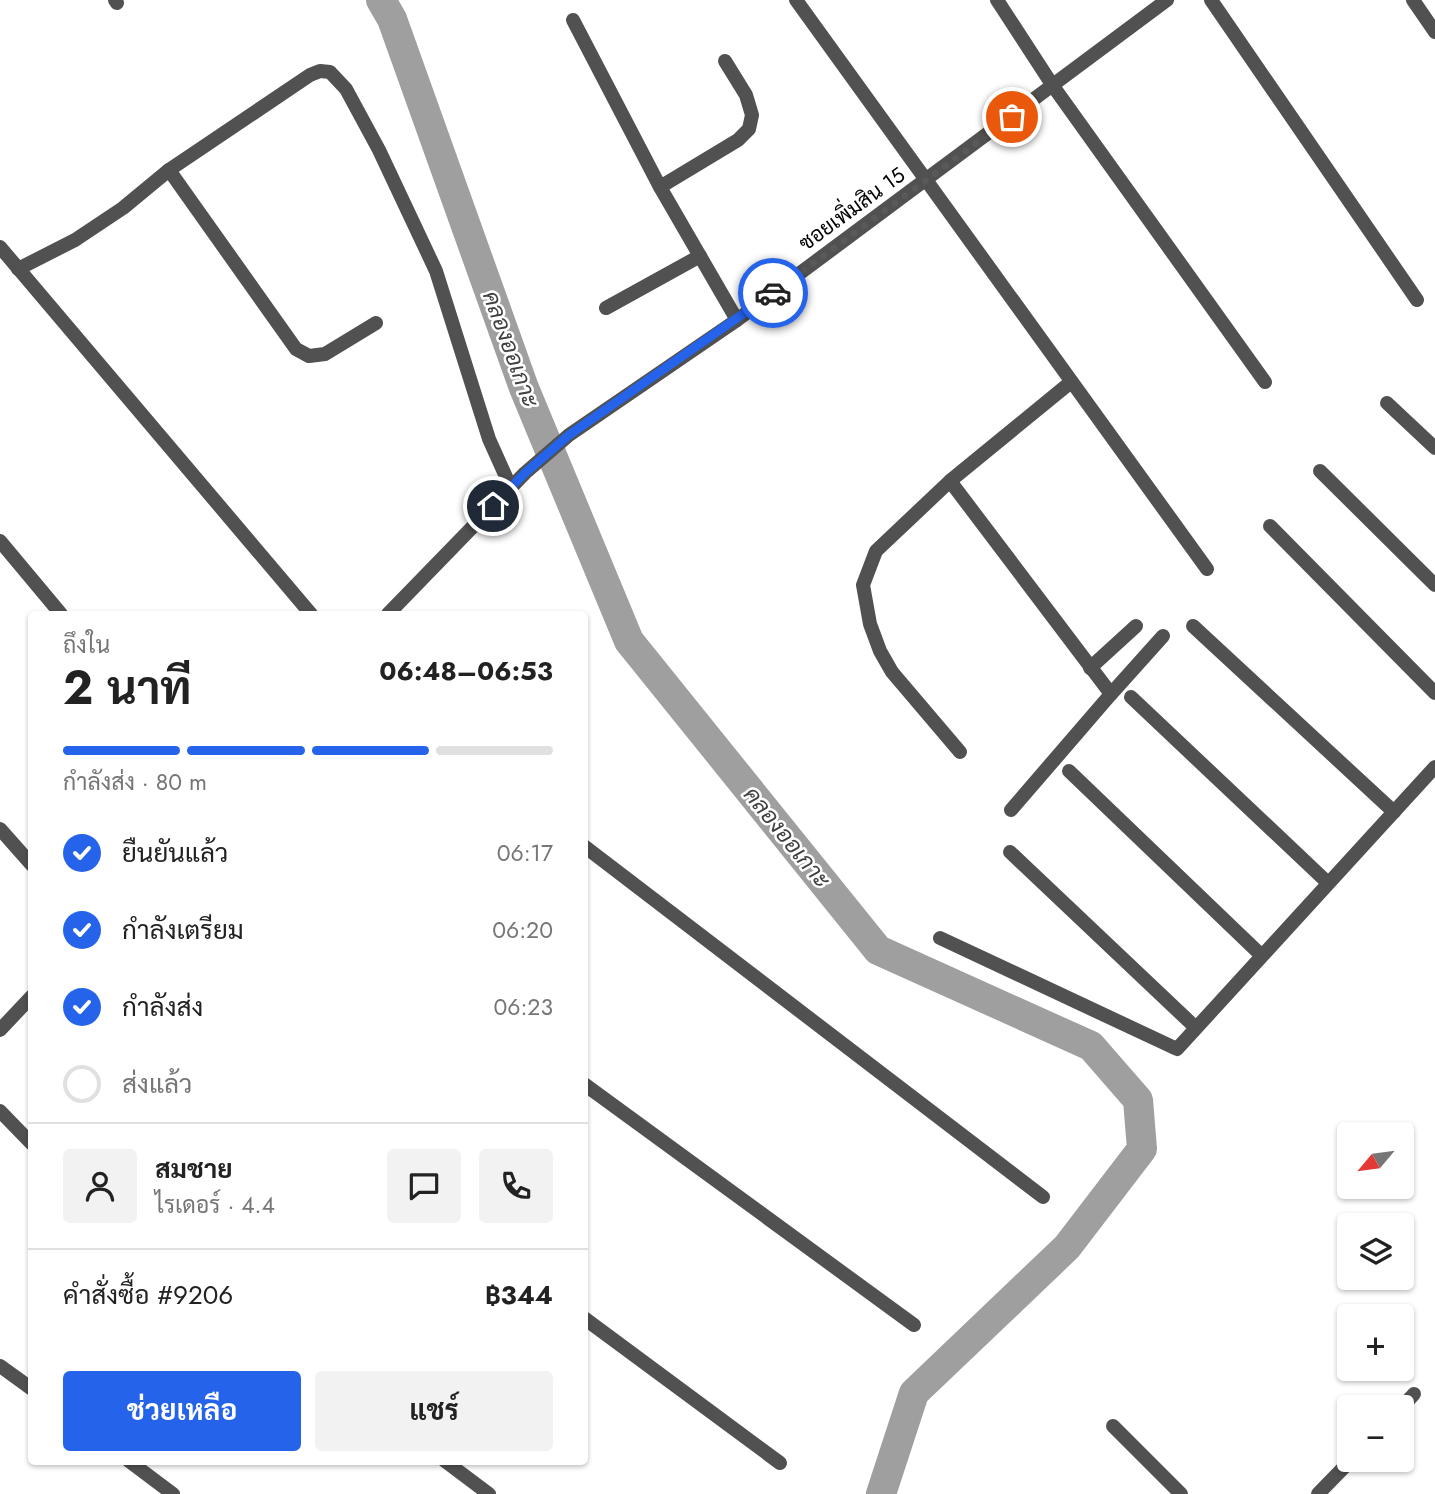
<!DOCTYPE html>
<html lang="th">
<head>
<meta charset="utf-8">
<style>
	:root { --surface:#fff; --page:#f2f2f2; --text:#222; --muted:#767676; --line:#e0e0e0; --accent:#2563eb }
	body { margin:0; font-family:Jost,Sarabun,sans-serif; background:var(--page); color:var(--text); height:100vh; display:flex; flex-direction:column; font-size:26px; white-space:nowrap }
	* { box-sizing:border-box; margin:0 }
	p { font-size:23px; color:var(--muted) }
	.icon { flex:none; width:38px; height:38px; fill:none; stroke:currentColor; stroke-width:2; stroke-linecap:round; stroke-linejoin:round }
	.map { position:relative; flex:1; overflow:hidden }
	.sheet { position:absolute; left:28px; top:611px; width:560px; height:854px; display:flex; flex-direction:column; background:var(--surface); border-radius:7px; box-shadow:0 2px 5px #0004 }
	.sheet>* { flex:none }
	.needle { width:46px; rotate:241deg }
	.fabs { position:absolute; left:1337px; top:1122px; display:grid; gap:14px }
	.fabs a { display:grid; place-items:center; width:77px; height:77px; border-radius:7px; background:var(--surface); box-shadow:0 2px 5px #0004; font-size:35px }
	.pin { position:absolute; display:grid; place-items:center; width:60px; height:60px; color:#fff; margin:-30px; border:4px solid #fff; border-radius:50%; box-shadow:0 2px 7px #0007 }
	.courier { position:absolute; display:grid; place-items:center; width:70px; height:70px; margin:-35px; border:5px solid #2563eb; border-radius:50%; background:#fff; color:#222; box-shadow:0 2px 9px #0007 }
	.overview em { font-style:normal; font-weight:700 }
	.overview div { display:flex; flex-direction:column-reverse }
	.overview { display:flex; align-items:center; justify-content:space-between; height:119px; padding:0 35px }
	h1 { font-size:46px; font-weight:700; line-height:52px }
	.bar { display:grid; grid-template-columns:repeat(4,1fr); gap:10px 7px; align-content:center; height:84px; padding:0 35px }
	.bar i { height:9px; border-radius:5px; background:var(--line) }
	.bar .current { background:var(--accent) }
	.bar p { grid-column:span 4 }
	.line { display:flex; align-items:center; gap:18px; padding:0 35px; border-top:2px solid var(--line) }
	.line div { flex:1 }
	.round { display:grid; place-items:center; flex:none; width:74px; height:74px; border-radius:7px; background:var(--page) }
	ol { padding:0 35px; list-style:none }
	li { display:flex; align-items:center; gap:21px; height:77px }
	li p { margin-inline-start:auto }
	li .icon { padding:7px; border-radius:50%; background:var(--accent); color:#fff; stroke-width:4 }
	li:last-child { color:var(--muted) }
	li i { width:38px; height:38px; border:4px solid var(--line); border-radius:50% }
	.primary-button { display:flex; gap:14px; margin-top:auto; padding:14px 35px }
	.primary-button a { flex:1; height:80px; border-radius:7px; background:var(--accent); color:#fff; font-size:28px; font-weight:700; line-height:80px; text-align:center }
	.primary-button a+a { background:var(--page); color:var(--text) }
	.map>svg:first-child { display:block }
</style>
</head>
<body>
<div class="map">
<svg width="1435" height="1494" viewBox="0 0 1435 1494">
	<rect width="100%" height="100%" fill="#fff"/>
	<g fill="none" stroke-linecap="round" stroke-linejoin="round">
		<polyline stroke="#9f9f9f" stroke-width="30" points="381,0 392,19 524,388 629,641 878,950 1091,1046 1138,1100 1142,1149 1067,1247 914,1393 881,1494"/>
		<g stroke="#515151" stroke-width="14">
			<polyline points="115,0 117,3"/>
			<polyline points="796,0 1207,569"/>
			<polyline points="997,0 1053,86 1265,382"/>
			<polyline points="1211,0 1417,300"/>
			<polyline points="1413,0 1435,32"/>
			<polyline points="573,20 660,187 737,320"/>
			<polyline points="169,170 296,349 309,356 325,354 376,323"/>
			<polyline points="660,187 738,140 749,129 752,115 746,95 725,61"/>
			<polyline points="0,247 311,614"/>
			<polyline points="18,269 75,240 123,208 169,170 310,75 320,71 330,72 346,89 379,150 436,271 489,439 511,488"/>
			<polyline points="606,308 700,256"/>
			<polyline points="1387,403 1435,448"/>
			<polyline points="1320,471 1435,585"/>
			<polyline points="950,481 1111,694 1163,636"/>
			<polyline points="1270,526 1435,693"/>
			<polyline points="0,541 61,614"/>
			<polyline points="388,614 525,473 569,435 737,320 1167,0"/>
			<polyline points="1193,626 1394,812"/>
			<polyline points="1090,668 1136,626"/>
			<polyline points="1131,697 1328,883"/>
			<polyline points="960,752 892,672 880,651 870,624 863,585 876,551 950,481 1071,382"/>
			<polyline points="1069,771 1261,955"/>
			<polyline points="1011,810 1111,694"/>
			<polyline points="0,829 32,865"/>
			<polyline points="584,846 1043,1197"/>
			<polyline points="1010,852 1195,1027"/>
			<polyline points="940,938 1177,1049 1435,767"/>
			<polyline points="0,1030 32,996"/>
			<polyline points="584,1084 914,1325"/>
			<polyline points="0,1111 32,1144"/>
			<polyline points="584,1318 780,1463"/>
			<polyline points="0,1366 32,1389"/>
			<polyline points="1402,1407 1414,1394"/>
			<polyline points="1113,1426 1181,1494"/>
			<polyline points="129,1461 173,1494"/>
			<polyline points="445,1461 489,1494"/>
			<polyline points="1318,1494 1351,1460"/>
		</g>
	</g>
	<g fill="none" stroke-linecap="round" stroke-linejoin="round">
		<polyline stroke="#595959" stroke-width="7" stroke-dasharray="0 12.6" points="773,293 1012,117"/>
		<polyline stroke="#2563eb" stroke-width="9" points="493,506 525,473 569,435 773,293"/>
	</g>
	<g text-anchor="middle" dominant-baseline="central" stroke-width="5" stroke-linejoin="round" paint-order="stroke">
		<g font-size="21" fill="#000" stroke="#fff">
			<text transform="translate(852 209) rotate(-36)">ซอยเพิ่มสิน 15</text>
		</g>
		<g font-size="23" font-style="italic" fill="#404040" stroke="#fff">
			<text transform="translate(511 349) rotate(70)">คลองออเกาะ</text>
			<text transform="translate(787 837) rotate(51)">คลองออเกาะ</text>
		</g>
	</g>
</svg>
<div class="fabs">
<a><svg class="needle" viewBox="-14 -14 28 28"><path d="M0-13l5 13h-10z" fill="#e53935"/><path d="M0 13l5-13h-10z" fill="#767676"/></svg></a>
<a><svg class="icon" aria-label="layers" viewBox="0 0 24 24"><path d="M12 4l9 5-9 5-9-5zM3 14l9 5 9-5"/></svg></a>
<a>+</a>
<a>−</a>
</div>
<div class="pin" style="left:1012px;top:117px;background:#ea580c"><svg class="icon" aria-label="bag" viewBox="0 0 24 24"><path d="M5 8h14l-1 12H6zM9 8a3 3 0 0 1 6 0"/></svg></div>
<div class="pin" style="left:493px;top:506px;background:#1f2937"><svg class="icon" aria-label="home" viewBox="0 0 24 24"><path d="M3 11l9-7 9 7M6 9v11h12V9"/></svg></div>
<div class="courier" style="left:773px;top:293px"><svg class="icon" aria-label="car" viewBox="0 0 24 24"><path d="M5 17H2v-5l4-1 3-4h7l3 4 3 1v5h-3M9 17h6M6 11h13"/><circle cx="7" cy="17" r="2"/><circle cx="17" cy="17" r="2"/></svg></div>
<section class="sheet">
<div class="overview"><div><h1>2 นาที</h1><p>ถึงใน</p></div><em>06:48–06:53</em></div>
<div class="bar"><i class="current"></i><i class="current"></i><i class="current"></i><i></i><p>กำลังส่ง · 80 m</p></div>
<ol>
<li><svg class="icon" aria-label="check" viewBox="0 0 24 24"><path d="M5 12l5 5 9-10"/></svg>ยืนยันแล้ว<p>06:17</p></li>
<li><svg class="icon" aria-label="check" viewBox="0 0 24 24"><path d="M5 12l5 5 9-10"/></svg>กำลังเตรียม<p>06:20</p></li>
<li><svg class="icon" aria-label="check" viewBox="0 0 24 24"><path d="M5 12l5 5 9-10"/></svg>กำลังส่ง<p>06:23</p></li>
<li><i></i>ส่งแล้ว</li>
</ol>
<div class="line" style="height:126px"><a class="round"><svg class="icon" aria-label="person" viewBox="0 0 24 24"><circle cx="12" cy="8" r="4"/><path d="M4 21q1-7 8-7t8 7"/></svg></a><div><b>สมชาย</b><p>ไรเดอร์ · 4.4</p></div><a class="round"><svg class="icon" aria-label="chat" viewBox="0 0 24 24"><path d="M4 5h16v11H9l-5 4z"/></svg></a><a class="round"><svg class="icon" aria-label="phone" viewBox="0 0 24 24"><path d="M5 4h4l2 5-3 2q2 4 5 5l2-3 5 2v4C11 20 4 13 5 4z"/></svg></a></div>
<div class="line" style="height:91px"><div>คำสั่งซื้อ #9206</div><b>฿344</b></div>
<div class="primary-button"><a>ช่วยเหลือ</a><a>แชร์</a></div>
</section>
</div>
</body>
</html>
